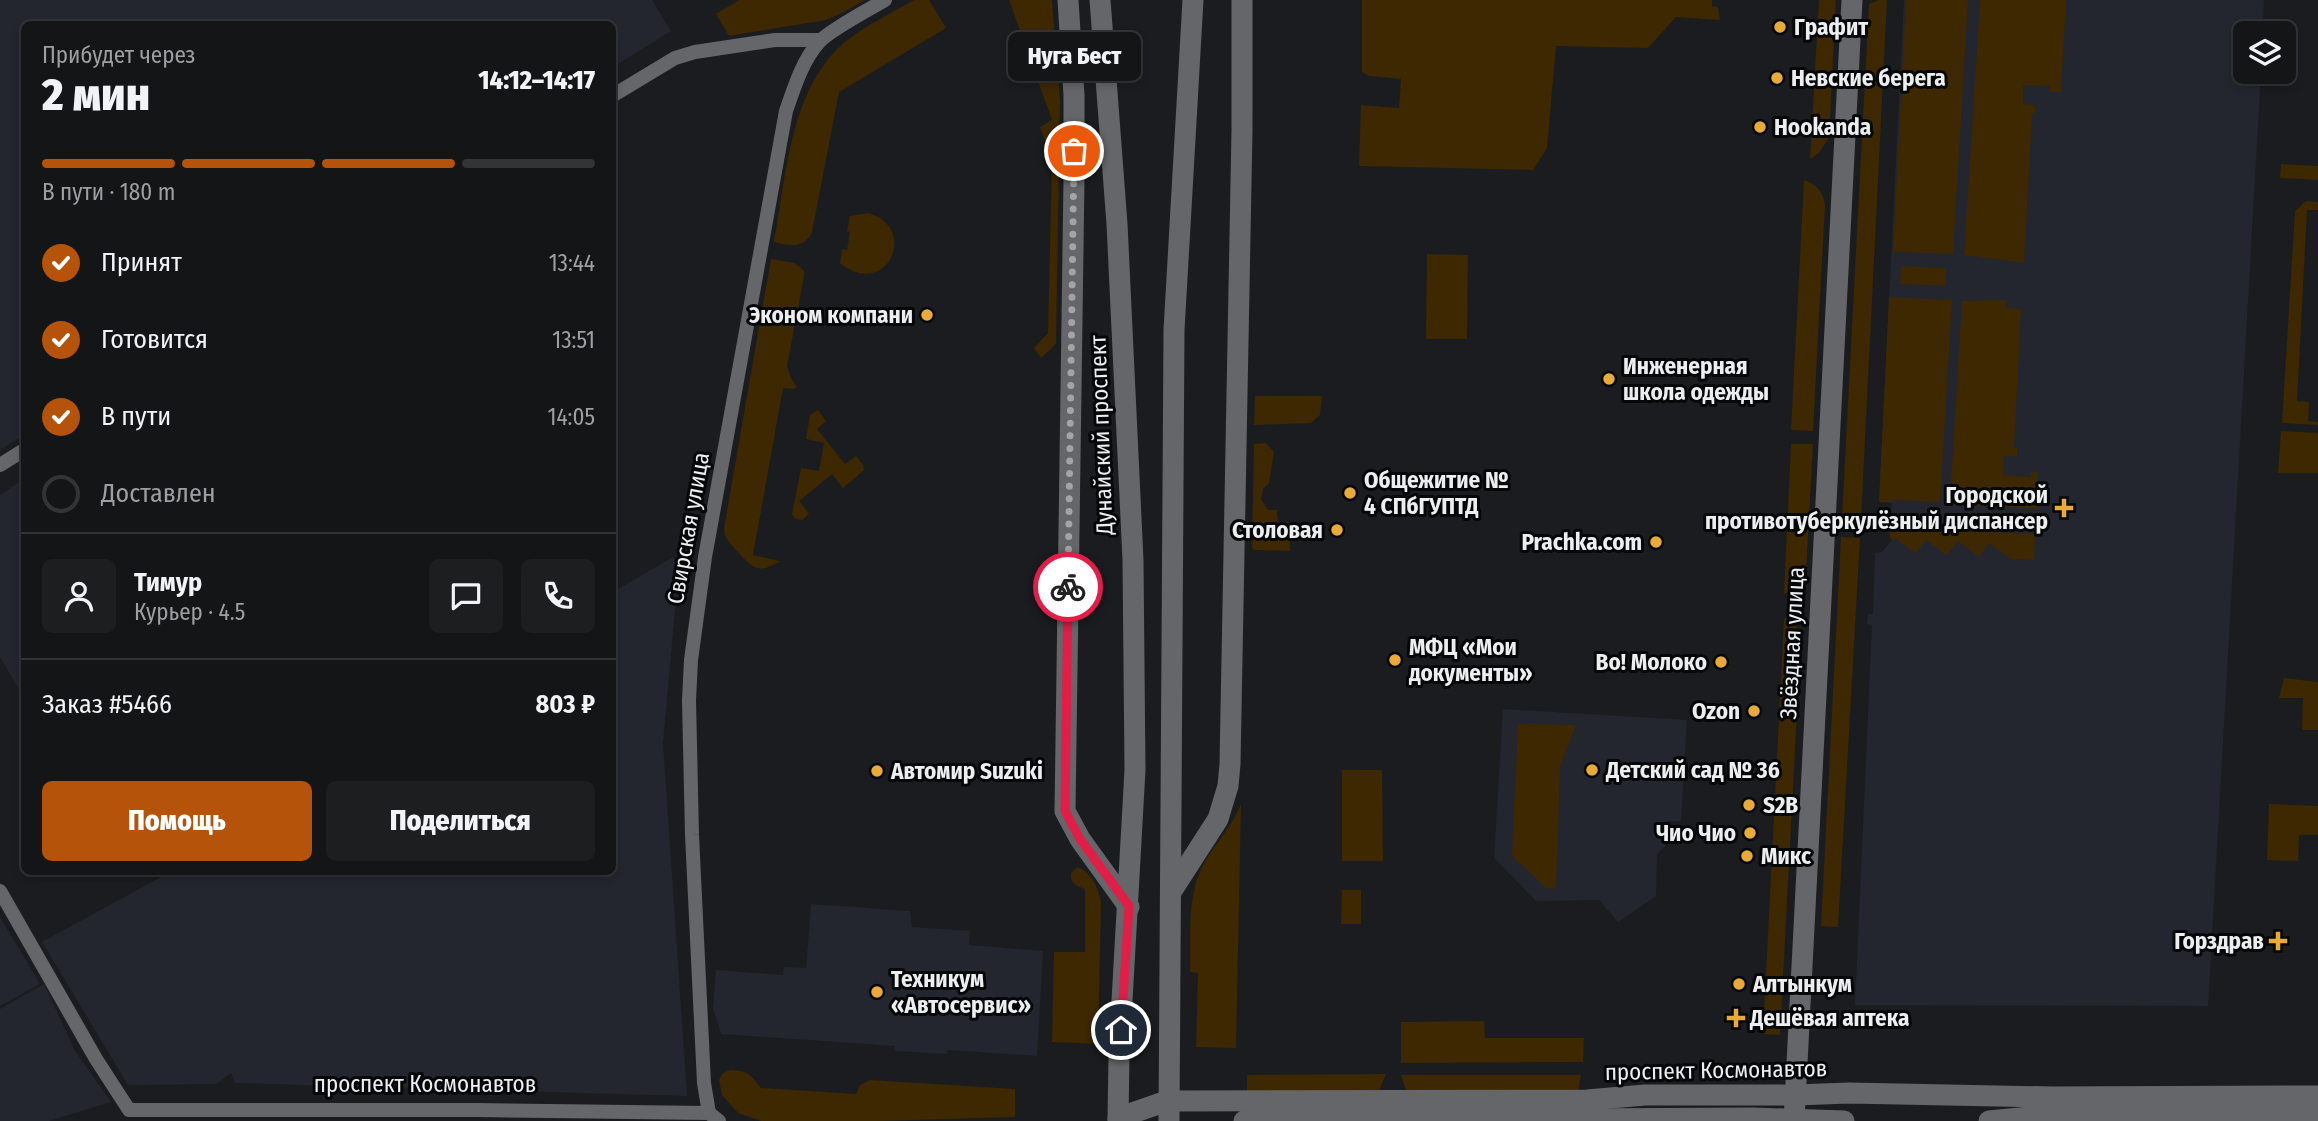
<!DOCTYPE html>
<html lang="ru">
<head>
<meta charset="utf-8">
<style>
	:root { --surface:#141517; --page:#1d1e20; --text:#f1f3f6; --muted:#9d9fa1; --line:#333436; --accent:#b45309 }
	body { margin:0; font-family:"Fira Sans Condensed",sans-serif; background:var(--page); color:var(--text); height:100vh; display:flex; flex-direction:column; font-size:26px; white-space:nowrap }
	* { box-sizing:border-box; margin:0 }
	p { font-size:23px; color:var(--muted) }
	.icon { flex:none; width:38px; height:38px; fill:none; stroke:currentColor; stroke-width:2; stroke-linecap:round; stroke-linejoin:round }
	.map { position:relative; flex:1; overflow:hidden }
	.panel { position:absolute; left:21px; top:21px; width:595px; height:854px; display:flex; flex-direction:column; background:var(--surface); border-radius:10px; box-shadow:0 4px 10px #0003,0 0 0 2px var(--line) }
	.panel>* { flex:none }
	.buttons { position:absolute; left:2233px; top:21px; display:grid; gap:14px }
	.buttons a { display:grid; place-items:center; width:63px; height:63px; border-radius:10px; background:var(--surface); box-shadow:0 4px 10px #0003,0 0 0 2px var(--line); font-size:35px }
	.pin { position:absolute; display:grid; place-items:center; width:60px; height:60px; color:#fff; margin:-30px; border:4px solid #fff; border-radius:50%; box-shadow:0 2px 7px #0007 }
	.courier { position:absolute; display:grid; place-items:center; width:70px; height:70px; margin:-35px; border:5px solid #e11d48; border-radius:50%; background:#fff; color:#222; box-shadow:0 2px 9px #0007 }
	.bubble { position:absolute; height:49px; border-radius:10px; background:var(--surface); box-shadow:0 4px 10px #0003,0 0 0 2px var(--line); font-size:23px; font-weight:800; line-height:49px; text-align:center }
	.head em { font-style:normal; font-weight:800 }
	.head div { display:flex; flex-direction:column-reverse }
	.head { display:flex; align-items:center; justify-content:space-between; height:119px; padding:0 21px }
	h1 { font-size:46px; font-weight:800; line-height:52px }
	.bar { display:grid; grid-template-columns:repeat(4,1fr); gap:10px 7px; align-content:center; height:84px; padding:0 21px }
	.bar i { height:9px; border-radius:5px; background:var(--line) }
	.bar .selected { background:var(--accent) }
	.bar p { grid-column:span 4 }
	.line { display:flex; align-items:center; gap:18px; padding:0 21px; border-top:2px solid var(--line) }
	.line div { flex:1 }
	.round { display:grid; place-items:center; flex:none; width:74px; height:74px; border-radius:10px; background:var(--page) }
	ol { padding:0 21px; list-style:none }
	li { display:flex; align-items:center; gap:21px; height:77px }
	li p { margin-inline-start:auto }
	li .icon { padding:7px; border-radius:50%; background:var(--accent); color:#fff; stroke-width:4 }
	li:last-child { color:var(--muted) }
	li i { width:38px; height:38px; border:4px solid var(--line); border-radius:50% }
	.action { display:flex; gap:14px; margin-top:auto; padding:14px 21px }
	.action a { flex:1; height:80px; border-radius:10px; background:var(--accent); color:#fff; font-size:28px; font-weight:800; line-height:80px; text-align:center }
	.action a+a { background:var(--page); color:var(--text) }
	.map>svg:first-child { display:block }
</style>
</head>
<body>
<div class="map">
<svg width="2318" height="1121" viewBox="0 0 2318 1121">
	<rect width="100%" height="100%" fill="#1b1c1f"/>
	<g fill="#23262e">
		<polygon points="0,0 652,0 671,31 613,67 612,24 24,24 24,435 0,450"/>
		<polygon points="1904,0 2264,0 2262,33 2245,33 2245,72 2261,72 2208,1006 1855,1005 1872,625 1867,624 1868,614 1873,614 1875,553 1882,552 1892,540 1890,538 1892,503 1879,502"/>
		<polygon points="24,479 24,688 20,691 0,657 0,495"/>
		<polygon points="673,557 678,577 663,743 687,1096 235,1083 231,1073 216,1084 128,1085 42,942 170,872 612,872 613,592"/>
		<polygon points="1503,709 1687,720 1681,821 1667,821 1665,846 1657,854 1656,896 1618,922 1599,900 1536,901 1494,858"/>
		<polygon points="811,904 910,911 912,927 970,931 969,945 1043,951 1037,1056 948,1050 947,1054 895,1051 895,1046 721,1034 713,1008 716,970 783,975 784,967 806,968"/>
		<polygon points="0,917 40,984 0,1006"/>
		<polygon points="44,984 75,1051 111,1102 49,1121 0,1121 0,1009"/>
	</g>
	<g fill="#3d2801">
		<polygon points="739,0 865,0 842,13 826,20 729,36 716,14"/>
		<path d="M914 0H929L946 28 839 92 812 232C804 249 790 246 774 242 786 177 790 88 845 42 865 26 891 13 914 0Z"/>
		<polygon points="1009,0 1052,0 1060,102 1056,344 1041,358 1034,348 1048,333 1052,162 1040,127 1052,120"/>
		<polygon points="1362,0 1712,0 1712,6 1718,7 1720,20 1676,17 1648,48 1556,46 1547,148 1533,170 1359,166 1361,105 1399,108 1401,79 1369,76 1362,72"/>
		<polygon points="1819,0 1836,0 1829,137 1819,153 1810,159"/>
		<polygon points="1879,0 1887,0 1861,519 1842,518 1869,4"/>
		<polygon points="1906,0 1968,0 1953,254 1893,252"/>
		<polygon points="1980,0 2066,0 2061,92 2050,92 2050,86 2023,85 2023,104 2035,105 2035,113 2032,114 2024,263 1964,255"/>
		<polygon points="2281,164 2318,166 2318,180 2280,178"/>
		<path d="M1804 180C1818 185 1822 191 1825 205L1813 431 1791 430Z"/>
		<polygon points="2306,201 2318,202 2318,210 2307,210 2297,401 2309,402 2308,421 2318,422 2318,425 2282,423 2295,211"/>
		<path d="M868 213C920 227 887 301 840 263L842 249 847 250 850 232 847 231 850 216Z"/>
		<polygon points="1427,254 1468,255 1467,339 1426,339"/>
		<path d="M771 259 795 263 804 271V276L787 366 791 378 797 387 794 389 783 388 753 555 780 561C759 575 752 568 737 551 730 543 724 538 724 528Z"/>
		<polygon points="1901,266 1946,268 1945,286 1900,284"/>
		<polygon points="1889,297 1952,300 1940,502 1892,500 1892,502 1879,502"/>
		<polygon points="2006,300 2006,308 2021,309 2014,448 2017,448 2017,456 2004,456 2003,475 2030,477 2031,472 2038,472 2037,509 1956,505 1950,500 1962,301"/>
		<polygon points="1255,396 1322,396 1320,415 1311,423 1254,425"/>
		<polygon points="818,410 826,421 817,429 845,464 856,456 863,465 864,470 843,488 832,474 799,501 809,514 802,520 795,519 792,514 801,468 819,471 824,443 806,439 810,415"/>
		<polygon points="2281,431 2318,433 2318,473 2278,473"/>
		<polygon points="1266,443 1274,452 1269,483 1263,489 1261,499 1268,510 1277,510 1278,523 1289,522 1290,551 1255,550 1252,548 1254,444"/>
		<polygon points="1791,444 1813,444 1806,572 1801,580 1784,595"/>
		<polygon points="1890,528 2035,534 2034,560 2011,559 1989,543 1979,557 1958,541 1947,555 1926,540 1915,553 1895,538 1893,540 1890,538"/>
		<polygon points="1841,537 1860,538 1838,927 1821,926"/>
		<polygon points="1784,618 1797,627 1801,636 1780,1035 1763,1034"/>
		<polygon points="2284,678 2318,682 2318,730 2302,730 2303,698 2279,698"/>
		<polygon points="1518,724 1576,725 1560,766 1556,889 1546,888 1512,856"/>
		<polygon points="1342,770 1382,770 1383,861 1342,861"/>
		<path d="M1241 804 1236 1048 1196 1047 1198 973 1190 972C1191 941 1187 903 1199 874 1209 849 1231 830 1241 804Z"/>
		<polygon points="2269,804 2318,806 2318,835 2299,835 2298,861 2267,860"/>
		<path d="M1077 867C1092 872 1098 888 1101 902L1098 1044 1052 1042 1054 952H1085V889C1077 886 1070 884 1071 873Z"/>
		<polygon points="1342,890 1361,890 1361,924 1341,924"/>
		<polygon points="1484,1021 1485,1038 1584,1038 1583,1062 1401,1063 1401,1022"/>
		<path d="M730 1070C749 1071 750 1074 761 1088L856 1094 860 1085 870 1080 1015 1089V1117L877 1121H761L738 1113 722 1095 719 1080 723 1073Z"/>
		<polygon points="1386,1074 1379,1091 1247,1091 1247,1075"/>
		<polygon points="1401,1075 1581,1075 1578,1091 1406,1090"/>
	</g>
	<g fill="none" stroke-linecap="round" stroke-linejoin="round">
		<g stroke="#646669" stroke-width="14">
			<polyline points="612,96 675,58 695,52 775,40 821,40"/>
			<polyline points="0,465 24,450"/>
			<polyline points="0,891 96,1059 129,1110 476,1110 709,1113 719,1121"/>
			<path d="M709 1113 704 1083 692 835 689 700 691 660 705 557 786 111C794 88 802 61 819 42 830 30 870 9 885 0"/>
		</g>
		<g stroke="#646669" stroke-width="21">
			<polyline points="1068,0 1074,95 1074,179 1065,811 1080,839 1129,907"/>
			<polyline points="1100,0 1117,224 1133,560 1135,770 1119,1054 1118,1121"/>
			<polyline points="1171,892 1218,819 1228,786 1230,764 1242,130 1242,0"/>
			<polyline points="1118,1118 1167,1101 1587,1100 1645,1095 1796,1095 1849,1093 2052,1097 2318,1096"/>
			<polyline points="1169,1121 1174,330 1193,0"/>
			<polyline points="1244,1121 1753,1118 1844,1121"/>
			<polyline points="1794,1121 1852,0"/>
			<polyline points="1989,1121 2049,1115 2318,1115"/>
		</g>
	</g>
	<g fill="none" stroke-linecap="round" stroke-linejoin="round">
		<polyline stroke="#a4a4a7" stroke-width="7" stroke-dasharray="0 12.6" points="1068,587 1074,151"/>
		<polyline stroke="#e11d48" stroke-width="9" points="1068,587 1065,811 1080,839 1129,906 1121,1030"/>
	</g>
	<g fill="#e8ab37" stroke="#060708" stroke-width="2.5">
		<circle cx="1780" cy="27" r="7"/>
		<circle cx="1777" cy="78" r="7"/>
		<circle cx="1760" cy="127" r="7"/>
		<circle cx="927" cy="315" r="7"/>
		<circle cx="1609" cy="379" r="7"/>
		<circle cx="1350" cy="493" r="7"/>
		<path d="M2060.5 497.5h7v7h7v7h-7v7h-7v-7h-7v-7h7z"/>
		<circle cx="1337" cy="530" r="7"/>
		<circle cx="1656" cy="542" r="7"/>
		<circle cx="1395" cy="660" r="7"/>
		<circle cx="1721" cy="662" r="7"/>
		<circle cx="1754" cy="711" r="7"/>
		<circle cx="1592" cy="770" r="7"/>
		<circle cx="877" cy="771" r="7"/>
		<circle cx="1749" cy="805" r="7"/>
		<circle cx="1750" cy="833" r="7"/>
		<circle cx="1747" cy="856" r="7"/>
		<path d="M2274.5 930.5h7v7h7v7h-7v7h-7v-7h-7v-7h7z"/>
		<circle cx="1739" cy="984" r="7"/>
		<circle cx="877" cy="992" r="7"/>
		<path d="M1732.5 1007.5h7v7h7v7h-7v7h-7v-7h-7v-7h7z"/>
	</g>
	<g text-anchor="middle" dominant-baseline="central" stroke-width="6" stroke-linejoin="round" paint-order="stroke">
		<g font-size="23" font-weight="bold" fill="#edeef0" stroke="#060708" text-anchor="start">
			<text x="1794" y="27">Графит</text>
			<text x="1791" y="78">Невские берега</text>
			<text x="1774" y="127">Hookanda</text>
			<text x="913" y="315" text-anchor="end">Эконом компани</text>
			<text x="1623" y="366">Инженерная<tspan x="1623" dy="26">школа одежды</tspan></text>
			<text x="1364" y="480">Общежитие №<tspan x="1364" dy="26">4 СПбГУПТД</tspan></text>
			<text x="2048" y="495" text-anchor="end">Городской<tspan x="2048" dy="26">противотуберкулёзный диспансер</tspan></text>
			<text x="1323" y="530" text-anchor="end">Столовая</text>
			<text x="1642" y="542" text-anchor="end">Prachka.com</text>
			<text x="1409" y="647">МФЦ «Мои<tspan x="1409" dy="26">документы»</tspan></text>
			<text x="1707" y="662" text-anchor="end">Во! Молоко</text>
			<text x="1740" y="711" text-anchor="end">Ozon</text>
			<text x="1606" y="770">Детский сад № 36</text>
			<text x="891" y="771">Автомир Suzuki</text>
			<text x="1763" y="805">S2B</text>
			<text x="1736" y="833" text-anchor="end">Чио Чио</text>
			<text x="1761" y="856">Микс</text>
			<text x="2264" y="941" text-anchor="end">Горздрав</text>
			<text x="891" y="979">Техникум<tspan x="891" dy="26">«Автосервис»</tspan></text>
			<text x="1753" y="984">Алтынкум</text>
			<text x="1750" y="1018">Дешёвая аптека</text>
		</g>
		<g font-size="23" fill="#edeef0" stroke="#060708">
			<text transform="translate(1101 435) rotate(-92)">Дунайский проспект</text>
			<text transform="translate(688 528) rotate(-80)">Свирская улица</text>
			<text transform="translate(1792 643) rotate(-87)">Звёздная улица</text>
			<text transform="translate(1716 1070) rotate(-1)">проспект Космонавтов</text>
			<text x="425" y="1084">проспект Космонавтов</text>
		</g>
	</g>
</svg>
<div class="buttons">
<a><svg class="icon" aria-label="layers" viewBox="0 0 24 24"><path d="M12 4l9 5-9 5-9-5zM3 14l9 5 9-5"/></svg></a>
</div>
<div class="pin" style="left:1074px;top:151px;background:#ea580c"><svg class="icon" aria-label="bag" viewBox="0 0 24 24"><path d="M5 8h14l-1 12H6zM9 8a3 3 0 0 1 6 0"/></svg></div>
<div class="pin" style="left:1121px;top:1030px;background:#1f2937"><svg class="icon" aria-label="home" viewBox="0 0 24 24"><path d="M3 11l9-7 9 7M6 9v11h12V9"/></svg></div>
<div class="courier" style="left:1068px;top:587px"><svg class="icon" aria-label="bike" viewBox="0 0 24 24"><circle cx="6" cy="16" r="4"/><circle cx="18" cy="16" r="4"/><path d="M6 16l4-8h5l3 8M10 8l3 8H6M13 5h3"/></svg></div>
<div class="bubble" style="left:1008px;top:32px;width:133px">Нуга Бест</div>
<section class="panel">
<div class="head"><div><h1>2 мин</h1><p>Прибудет через</p></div><em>14:12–14:17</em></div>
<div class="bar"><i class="selected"></i><i class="selected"></i><i class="selected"></i><i></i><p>В пути · 180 m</p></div>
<ol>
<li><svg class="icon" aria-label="check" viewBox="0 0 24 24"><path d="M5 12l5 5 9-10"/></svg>Принят<p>13:44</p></li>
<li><svg class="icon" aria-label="check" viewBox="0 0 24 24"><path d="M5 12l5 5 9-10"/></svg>Готовится<p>13:51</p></li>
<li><svg class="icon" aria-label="check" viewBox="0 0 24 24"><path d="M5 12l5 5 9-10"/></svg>В пути<p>14:05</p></li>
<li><i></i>Доставлен</li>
</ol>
<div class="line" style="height:126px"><a class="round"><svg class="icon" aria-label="person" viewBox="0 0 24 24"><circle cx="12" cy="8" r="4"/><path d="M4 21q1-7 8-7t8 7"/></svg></a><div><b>Тимур</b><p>Курьер · 4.5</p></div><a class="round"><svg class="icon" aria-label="chat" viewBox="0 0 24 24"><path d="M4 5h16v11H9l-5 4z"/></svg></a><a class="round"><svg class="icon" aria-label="phone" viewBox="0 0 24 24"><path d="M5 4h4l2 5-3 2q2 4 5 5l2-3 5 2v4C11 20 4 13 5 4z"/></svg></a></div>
<div class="line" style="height:91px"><div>Заказ #5466</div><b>803 ₽</b></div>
<div class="action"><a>Помощь</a><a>Поделиться</a></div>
</section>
</div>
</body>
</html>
